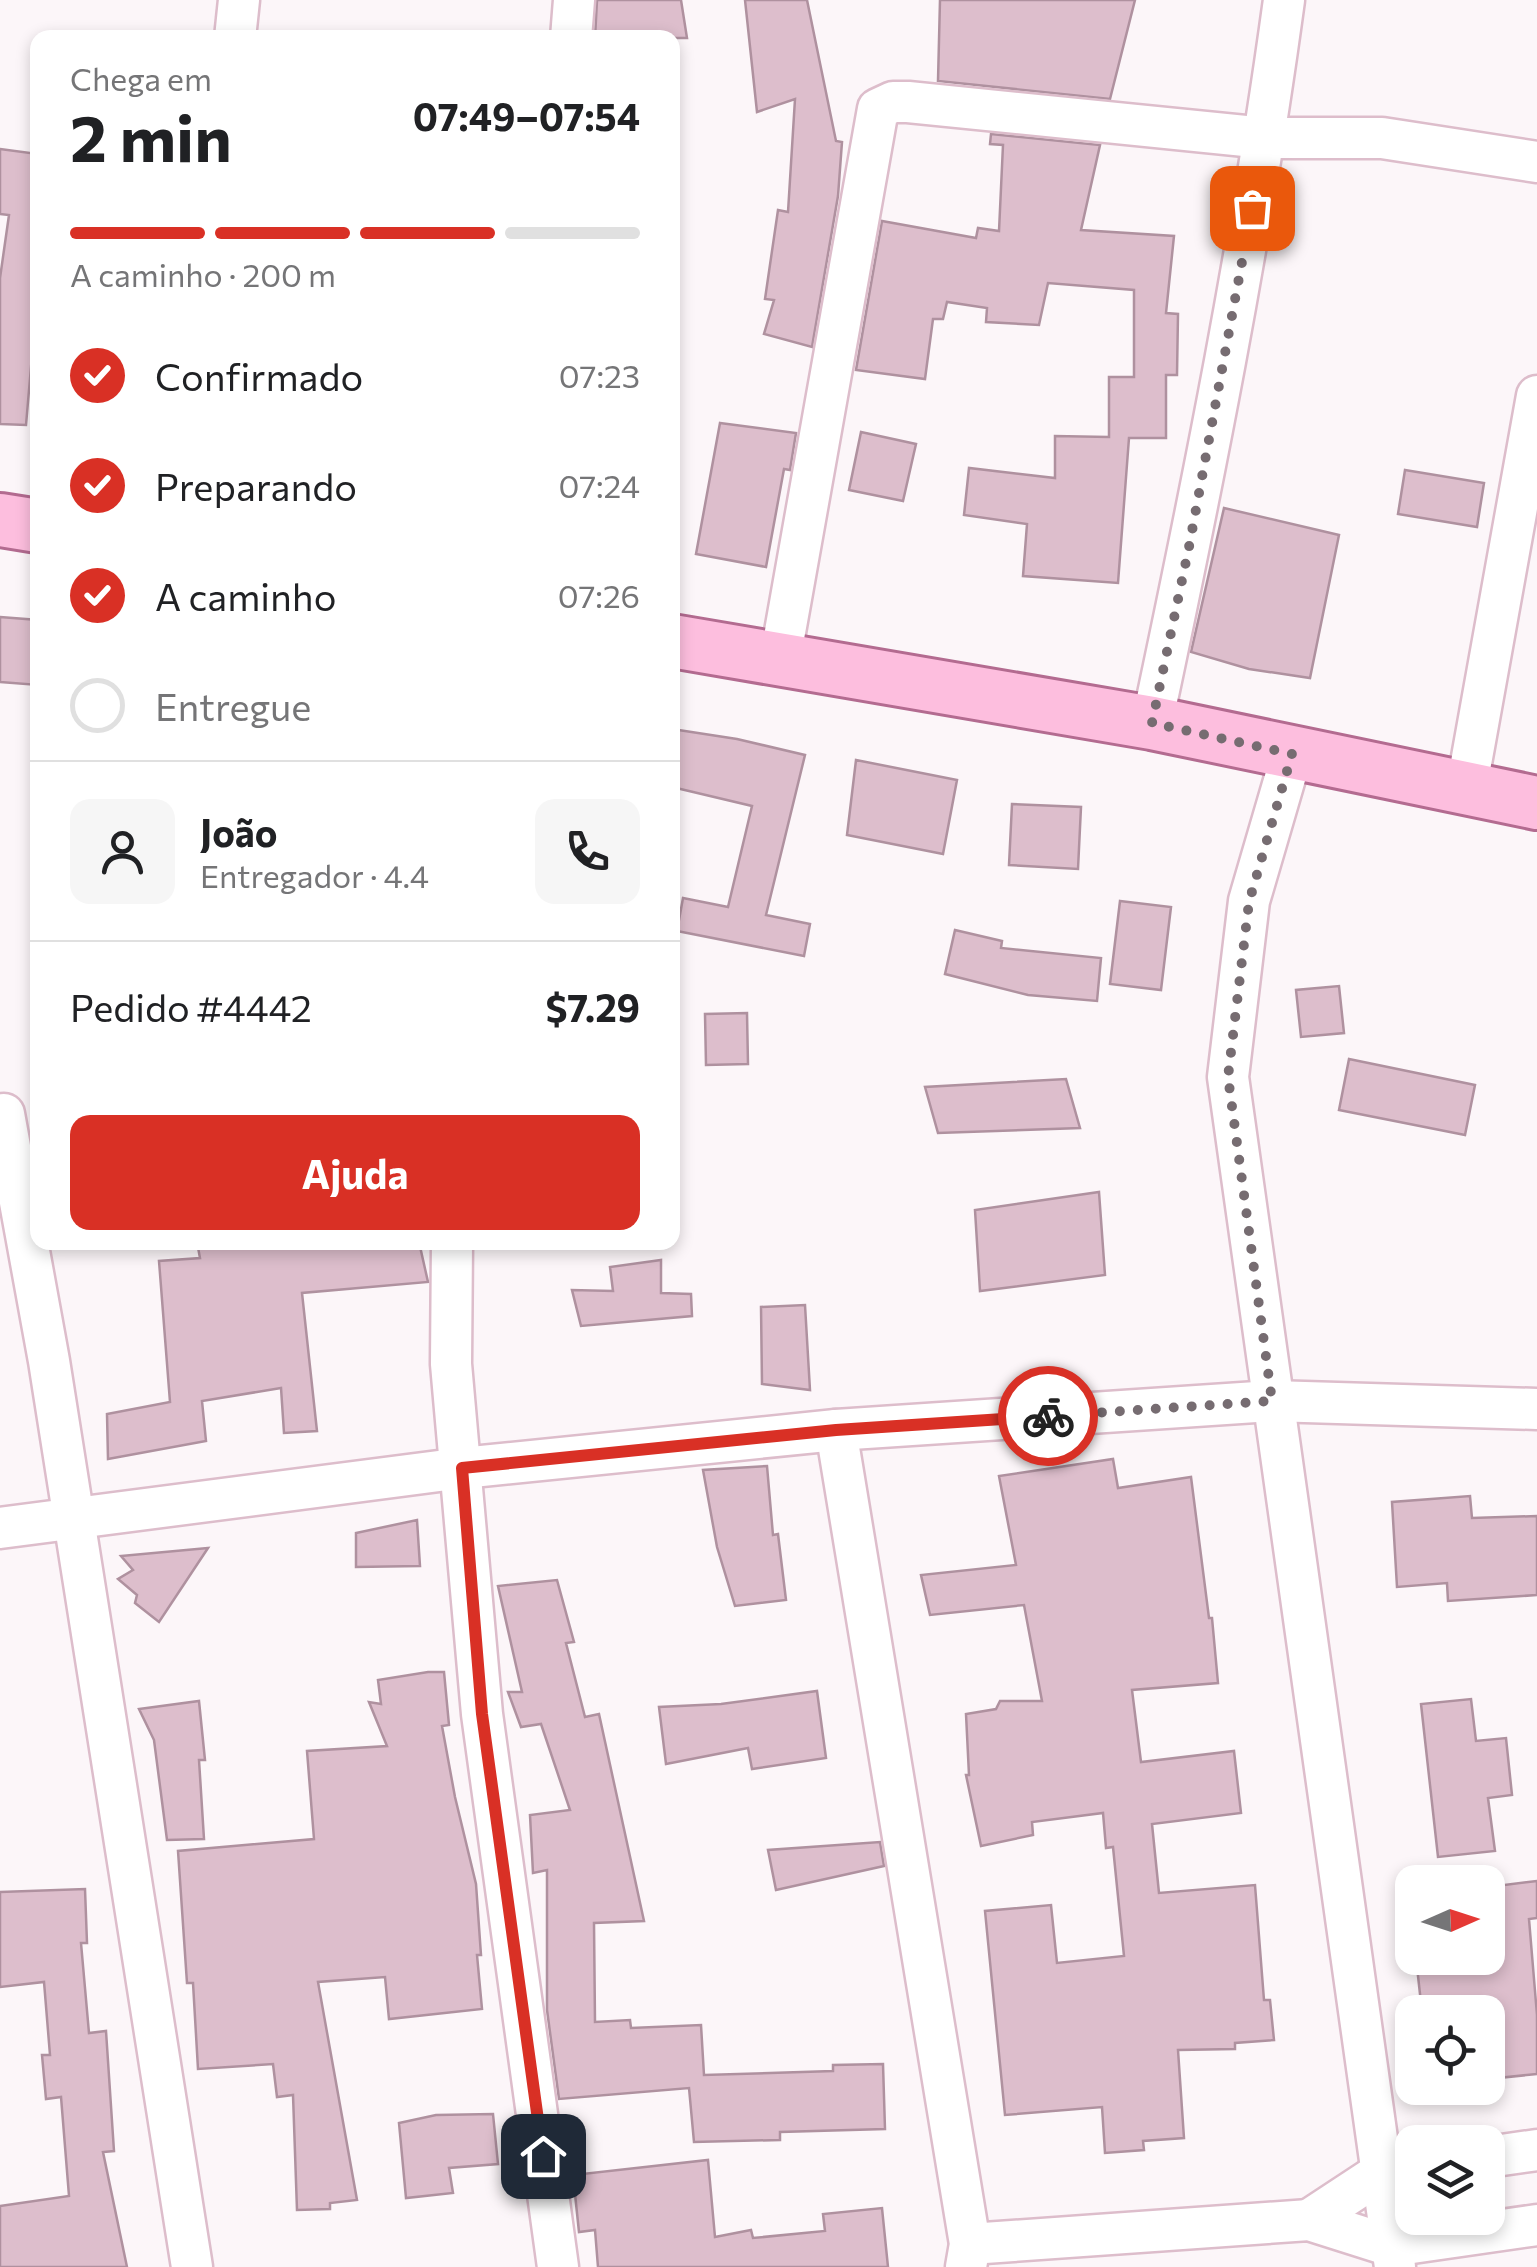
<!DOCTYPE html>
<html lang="pt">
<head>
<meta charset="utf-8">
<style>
	:root { --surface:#fff; --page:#f6f6f6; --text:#202124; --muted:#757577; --line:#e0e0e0; --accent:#d93025 }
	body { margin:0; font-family:Commissioner,sans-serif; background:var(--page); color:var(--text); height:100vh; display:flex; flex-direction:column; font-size:38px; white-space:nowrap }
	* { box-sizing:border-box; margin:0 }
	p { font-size:32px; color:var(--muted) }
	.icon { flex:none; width:55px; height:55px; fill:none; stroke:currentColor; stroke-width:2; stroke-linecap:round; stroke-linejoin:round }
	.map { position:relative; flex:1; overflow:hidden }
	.sheet { position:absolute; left:30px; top:30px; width:650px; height:1220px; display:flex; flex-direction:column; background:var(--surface); border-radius:20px; box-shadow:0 5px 15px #0003 }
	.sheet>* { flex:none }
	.needle { width:65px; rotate:87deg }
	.buttons { position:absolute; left:1395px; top:1865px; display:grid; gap:20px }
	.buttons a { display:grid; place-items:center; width:110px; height:110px; border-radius:20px; background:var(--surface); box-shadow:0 5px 15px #0003; font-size:50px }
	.pin { position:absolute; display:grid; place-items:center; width:85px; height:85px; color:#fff; margin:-42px; border-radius:20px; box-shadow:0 5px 15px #0006 }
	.courier { position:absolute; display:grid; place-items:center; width:100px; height:100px; margin:-50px; border:8px solid #d93025; border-radius:50%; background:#fff; color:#222; box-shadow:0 2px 12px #0007 }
	.overview em { font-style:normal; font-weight:700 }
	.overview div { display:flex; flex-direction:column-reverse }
	.overview { display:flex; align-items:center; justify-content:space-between; height:170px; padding:0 40px }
	h1 { font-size:65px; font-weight:700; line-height:75px }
	.bar { display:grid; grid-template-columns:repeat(4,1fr); gap:15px 10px; align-content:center; height:120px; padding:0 40px }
	.bar i { height:12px; border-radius:8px; background:var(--line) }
	.bar .active { background:var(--accent) }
	.bar p { grid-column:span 4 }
	.line { display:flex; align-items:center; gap:25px; padding:0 40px; border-top:2px solid var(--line) }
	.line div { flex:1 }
	.round { display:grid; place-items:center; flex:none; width:105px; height:105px; border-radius:20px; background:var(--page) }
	ol { padding:0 40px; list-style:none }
	li { display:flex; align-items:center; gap:30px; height:110px }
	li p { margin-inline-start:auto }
	li .icon { padding:10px; border-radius:50%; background:var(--accent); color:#fff; stroke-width:4 }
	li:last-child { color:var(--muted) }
	li i { width:55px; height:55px; border:5px solid var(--line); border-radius:50% }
	.button { display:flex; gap:20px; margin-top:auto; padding:20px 40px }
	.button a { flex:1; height:115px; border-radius:20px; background:var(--accent); color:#fff; font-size:40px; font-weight:700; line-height:115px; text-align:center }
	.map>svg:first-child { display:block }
</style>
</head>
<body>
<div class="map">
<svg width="1537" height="2267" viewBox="0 0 1537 2267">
	<rect width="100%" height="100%" fill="#fcf6f9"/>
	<g fill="#ddbecc" stroke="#af919f" stroke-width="2.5">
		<polygon points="597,0 681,0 687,38 595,38"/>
		<polygon points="745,0 807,0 836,141 842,142 838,196 812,347 764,334 774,300 765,299 778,210 788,212 795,99 757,112"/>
		<polygon points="940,0 1135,0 1110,99 938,81"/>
		<polygon points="991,134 1100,145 1081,230 1174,236 1166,313 1178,314 1177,375 1166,375 1166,438 1129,438 1118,583 1023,576 1027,524 964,515 969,468 1055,478 1055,436 1109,437 1109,377 1134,377 1134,290 1048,283 1039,325 986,322 987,308 947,302 943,319 933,319 925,379 856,370 882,221 976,238 978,228 999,231 1003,145 990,144"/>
		<polygon points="0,149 38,154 38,286 26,425 0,424 0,278 9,215 0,214"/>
		<polygon points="720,423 796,433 790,470 784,469 766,567 696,554"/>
		<polygon points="861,432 916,444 903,501 849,490"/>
		<polygon points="1405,470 1484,483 1477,527 1398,514"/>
		<polygon points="1224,508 1339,535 1310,678 1249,669 1191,652"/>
		<polygon points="0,617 38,620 38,685 0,682"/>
		<polygon points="672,729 737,739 805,755 766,915 810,924 804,956 677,931 683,898 728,907 752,806 672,787"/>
		<polygon points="856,760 957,780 943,854 847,835"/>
		<polygon points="1012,804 1081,807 1078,869 1009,865"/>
		<polygon points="1120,901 1171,907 1161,990 1110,984"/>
		<polygon points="955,930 1002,941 1001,948 1101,958 1097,1001 1028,995 945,974"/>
		<polygon points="1339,986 1344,1033 1301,1037 1296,990"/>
		<polygon points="747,1013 748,1064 706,1065 705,1014"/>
		<polygon points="1349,1059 1475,1085 1465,1135 1339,1110"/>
		<polygon points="1066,1079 1080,1128 938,1133 925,1087"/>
		<polygon points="1099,1192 1105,1275 980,1291 975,1210"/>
		<polygon points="197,1242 419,1242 428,1282 302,1293 317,1431 284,1433 281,1388 202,1401 206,1441 108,1459 107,1414 170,1402 159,1261 200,1258"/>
		<polygon points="661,1260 661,1293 691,1294 692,1316 581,1326 572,1290 613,1291 610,1267"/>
		<polygon points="805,1305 810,1390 762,1384 761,1307"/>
		<polygon points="1113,1459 1118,1488 1191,1477 1209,1618 1212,1618 1218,1683 1132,1690 1141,1762 1234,1751 1241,1813 1152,1824 1159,1893 1255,1885 1264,2000 1270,2000 1274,2040 1235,2043 1235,2049 1178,2050 1184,2138 1143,2141 1144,2150 1105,2153 1102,2107 1005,2115 985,1911 1051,1905 1057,1963 1124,1956 1113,1847 1106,1848 1103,1813 1032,1822 1033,1835 981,1846 966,1775 969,1775 966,1714 996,1709 1000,1701 1042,1701 1024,1605 930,1615 921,1575 1016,1565 999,1476"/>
		<polygon points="767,1466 773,1535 778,1534 786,1600 735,1606 717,1547 703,1470"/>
		<polygon points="1470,1496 1472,1518 1537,1516 1537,1595 1448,1601 1447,1583 1397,1587 1392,1502"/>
		<polygon points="417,1520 420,1566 356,1567 356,1533"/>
		<polygon points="208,1548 159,1622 135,1603 137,1595 118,1579 133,1570 121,1556"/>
		<polygon points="557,1580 574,1642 566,1643 585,1717 599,1714 644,1921 594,1923 595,2022 630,2020 631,2028 701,2025 704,2075 833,2071 833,2065 883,2064 885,2129 780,2132 780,2140 694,2142 689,2088 559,2099 547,2010 547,1870 533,1873 530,1815 570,1810 541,1724 521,1727 508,1692 522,1692 498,1586"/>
		<polygon points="428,1672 444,1672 449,1725 442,1726 455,1797 476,1884 481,1955 477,1955 482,2009 389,2019 385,1977 318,1982 357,2200 330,2203 330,2209 297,2210 293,2095 277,2097 273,2064 198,2069 193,1983 187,1983 178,1851 314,1839 307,1751 387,1746 369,1702 381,1704 378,1680"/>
		<polygon points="817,1691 826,1758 752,1769 748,1748 666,1764 659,1707 721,1704"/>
		<polygon points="1471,1699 1476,1741 1506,1738 1512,1795 1488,1798 1495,1851 1438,1857 1421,1704"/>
		<polygon points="199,1701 205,1760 199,1760 204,1839 167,1840 154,1740 139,1709"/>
		<polygon points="880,1842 884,1866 776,1890 768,1850"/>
		<polygon points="1537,1881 1537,1918 1529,1919 1537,2015 1537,2074 1488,2079 1488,2012 1422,2012 1416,1958 1488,1958 1488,1887"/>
		<polygon points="85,1889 87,1943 81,1943 89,2033 106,2031 114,2151 103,2152 127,2267 0,2267 0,2206 69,2196 61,2097 46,2099 42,2055 50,2055 44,1982 0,1987 0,1892"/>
		<polygon points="493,2114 498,2164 449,2168 453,2193 406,2198 399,2123 436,2115"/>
		<polygon points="708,2160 715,2237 751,2230 753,2238 825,2231 823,2214 882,2208 888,2267 598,2267 595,2230 579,2232 573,2175"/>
	</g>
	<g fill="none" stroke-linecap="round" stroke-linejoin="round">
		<defs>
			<g id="minor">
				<polyline points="235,38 239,0"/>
				<polyline points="571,38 574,0"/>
				<polyline points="780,660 878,109 893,102 908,102 1265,138 1382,138 1537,162"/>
				<path d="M1152 723C1203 483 1251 243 1284 0"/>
				<polyline points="1292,754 1249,901 1228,1077 1395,2267"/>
				<polyline points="1466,791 1537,396"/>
				<polyline points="4,1114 49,1361 192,2267"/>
				<polyline points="452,1242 451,1364 482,1714 558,2267"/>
				<polyline points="836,1430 970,2244 966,2267"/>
				<polyline points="0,1528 462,1468 836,1430 1272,1401 1537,1409"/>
				<polyline points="1488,2157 1537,2150"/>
				<polyline points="1309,2220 1382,2172 1412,2167"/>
				<polyline points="970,2244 1309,2220 1391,2246 1537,2225"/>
			</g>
			<g id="major">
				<polyline points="0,520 38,526"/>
				<polyline points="672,641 1152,723 1537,803"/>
			</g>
		</defs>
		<use href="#minor" stroke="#ddbdcb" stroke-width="45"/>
		<use href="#major" stroke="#b36b90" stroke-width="58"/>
		<use href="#minor" stroke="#fff" stroke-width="40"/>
		<use href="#major" stroke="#fdbede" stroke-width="52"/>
	</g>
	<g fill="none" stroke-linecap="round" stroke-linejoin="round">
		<polyline stroke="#766c71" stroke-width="10" stroke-dasharray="0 18" points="1048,1416 1272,1401 1228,1077 1249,902 1292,754 1152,723 1189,547 1252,208"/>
		<polyline stroke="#d93025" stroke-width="12" points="543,2156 482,1714 462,1468 836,1430 1048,1416"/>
	</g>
</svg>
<div class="buttons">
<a><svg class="needle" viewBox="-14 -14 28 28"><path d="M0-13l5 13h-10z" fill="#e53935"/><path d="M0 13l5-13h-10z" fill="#757577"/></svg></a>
<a><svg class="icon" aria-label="locate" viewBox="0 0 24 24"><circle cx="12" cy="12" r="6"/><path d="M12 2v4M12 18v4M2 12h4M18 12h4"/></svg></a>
<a><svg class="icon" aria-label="layers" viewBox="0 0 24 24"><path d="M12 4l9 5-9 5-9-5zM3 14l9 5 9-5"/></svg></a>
</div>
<div class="pin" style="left:1252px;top:208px;background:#ea580c"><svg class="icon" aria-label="bag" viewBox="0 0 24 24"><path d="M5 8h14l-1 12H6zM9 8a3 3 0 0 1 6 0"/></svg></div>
<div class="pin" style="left:543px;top:2156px;background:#1f2937"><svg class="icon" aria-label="home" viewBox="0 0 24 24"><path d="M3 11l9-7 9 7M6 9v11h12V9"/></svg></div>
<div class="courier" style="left:1048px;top:1416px"><svg class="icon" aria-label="bike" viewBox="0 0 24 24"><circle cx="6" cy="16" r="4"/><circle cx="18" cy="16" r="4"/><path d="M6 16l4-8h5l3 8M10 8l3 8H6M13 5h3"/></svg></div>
<section class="sheet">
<div class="overview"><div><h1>2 min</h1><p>Chega em</p></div><em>07:49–07:54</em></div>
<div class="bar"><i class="active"></i><i class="active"></i><i class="active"></i><i></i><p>A caminho · 200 m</p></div>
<ol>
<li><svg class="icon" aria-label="check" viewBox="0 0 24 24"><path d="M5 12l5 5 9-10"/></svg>Confirmado<p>07:23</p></li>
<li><svg class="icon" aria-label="check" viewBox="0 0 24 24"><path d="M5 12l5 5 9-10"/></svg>Preparando<p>07:24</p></li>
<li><svg class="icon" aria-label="check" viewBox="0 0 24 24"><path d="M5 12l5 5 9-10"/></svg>A caminho<p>07:26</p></li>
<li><i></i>Entregue</li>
</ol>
<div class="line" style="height:180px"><a class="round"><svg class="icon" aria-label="person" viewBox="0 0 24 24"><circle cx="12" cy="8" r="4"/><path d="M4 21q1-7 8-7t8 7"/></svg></a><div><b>João</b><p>Entregador · 4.4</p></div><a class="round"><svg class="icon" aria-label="phone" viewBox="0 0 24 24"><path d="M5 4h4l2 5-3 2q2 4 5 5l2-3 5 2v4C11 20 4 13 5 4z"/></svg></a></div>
<div class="line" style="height:130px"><div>Pedido #4442</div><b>$7.29</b></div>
<div class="button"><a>Ajuda</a></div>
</section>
</div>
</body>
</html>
